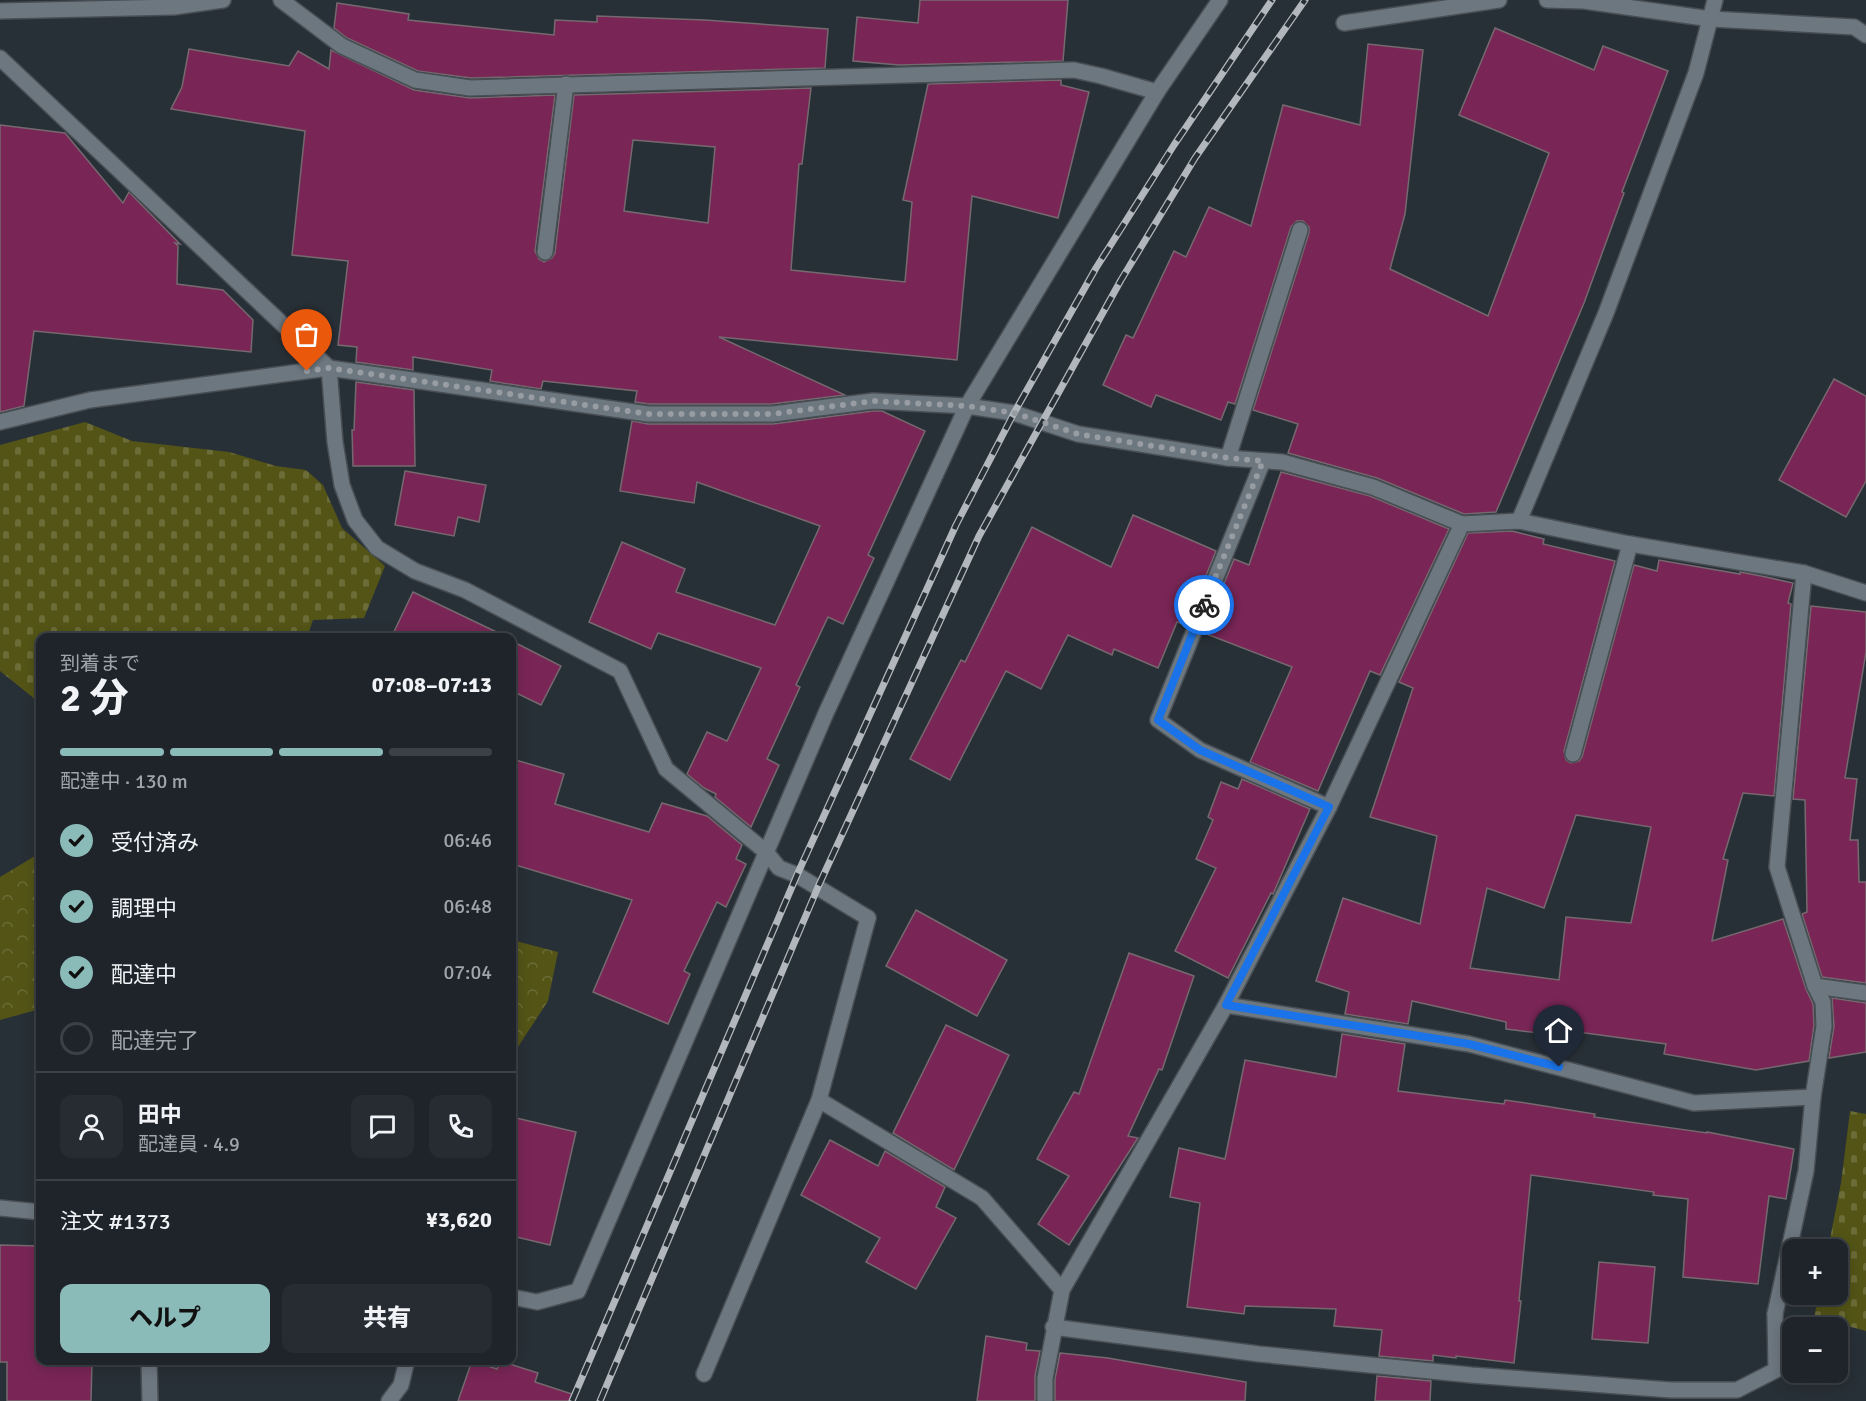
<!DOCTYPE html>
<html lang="ja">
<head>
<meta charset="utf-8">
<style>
	:root { --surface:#1e2429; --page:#262c31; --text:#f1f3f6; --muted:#a1a4a8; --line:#3c4146; --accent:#8bbbb9 }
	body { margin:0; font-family:Signika,"Noto Sans JP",sans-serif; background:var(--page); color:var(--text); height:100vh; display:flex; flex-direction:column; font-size:22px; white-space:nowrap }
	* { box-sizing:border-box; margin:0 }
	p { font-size:20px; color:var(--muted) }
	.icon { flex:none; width:33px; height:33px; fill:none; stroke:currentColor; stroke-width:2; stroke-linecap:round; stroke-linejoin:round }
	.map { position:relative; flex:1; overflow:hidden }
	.drawer { position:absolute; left:36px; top:633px; width:480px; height:732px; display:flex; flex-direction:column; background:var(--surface); border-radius:12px; box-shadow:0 3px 15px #0003,0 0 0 2px var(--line) }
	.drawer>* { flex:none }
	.tools { position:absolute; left:1782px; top:1239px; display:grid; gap:12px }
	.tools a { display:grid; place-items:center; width:66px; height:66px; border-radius:12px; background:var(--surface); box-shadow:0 3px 15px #0003,0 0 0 2px var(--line); font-size:30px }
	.pin { position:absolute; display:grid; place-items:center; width:51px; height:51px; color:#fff; margin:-62px -26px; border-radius:50% 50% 50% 0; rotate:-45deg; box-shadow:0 0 6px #0007 }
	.pin .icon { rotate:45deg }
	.courier { position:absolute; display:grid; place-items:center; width:60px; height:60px; margin:-30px; border:4px solid #1a73e8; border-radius:50%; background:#fff; color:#222; box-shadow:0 2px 8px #0007 }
	.headline em { font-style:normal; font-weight:800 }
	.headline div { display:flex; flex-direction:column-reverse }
	.headline { display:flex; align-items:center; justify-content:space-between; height:102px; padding:0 24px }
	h1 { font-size:39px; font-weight:800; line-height:45px }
	.bar { display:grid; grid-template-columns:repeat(4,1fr); gap:9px 6px; align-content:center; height:72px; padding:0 24px }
	.bar i { height:8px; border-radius:4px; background:var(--line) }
	.bar .selected { background:var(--accent) }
	.bar p { grid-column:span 4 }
	.line { display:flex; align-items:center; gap:15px; padding:0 24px; border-top:2px solid var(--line) }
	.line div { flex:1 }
	.round { display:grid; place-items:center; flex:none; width:63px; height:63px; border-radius:12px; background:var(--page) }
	ol { padding:0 24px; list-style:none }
	li { display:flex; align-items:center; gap:18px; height:66px }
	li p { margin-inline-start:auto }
	li .icon { padding:6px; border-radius:50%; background:var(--accent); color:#111; stroke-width:4 }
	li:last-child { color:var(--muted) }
	li i { width:33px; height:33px; border:3px solid var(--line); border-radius:50% }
	.action { display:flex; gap:12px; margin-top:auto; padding:12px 24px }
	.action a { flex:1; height:69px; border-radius:12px; background:var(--accent); color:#111; font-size:24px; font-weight:800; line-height:69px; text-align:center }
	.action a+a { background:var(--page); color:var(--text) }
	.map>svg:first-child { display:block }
</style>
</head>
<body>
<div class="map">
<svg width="1866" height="1401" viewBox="0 0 1866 1401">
	<defs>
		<pattern id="forest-crowns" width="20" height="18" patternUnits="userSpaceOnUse" patternTransform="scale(1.5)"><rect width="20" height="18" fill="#535416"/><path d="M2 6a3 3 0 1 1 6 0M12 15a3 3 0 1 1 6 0" fill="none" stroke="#6b6c37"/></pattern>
		<pattern id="cemetery-stones" width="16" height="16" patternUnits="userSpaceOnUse" patternTransform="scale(1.5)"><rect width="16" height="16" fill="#535416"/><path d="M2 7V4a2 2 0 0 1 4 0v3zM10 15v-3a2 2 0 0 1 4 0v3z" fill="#6b6c37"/></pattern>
	</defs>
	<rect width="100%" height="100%" fill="#283037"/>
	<g fill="url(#forest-crowns)">
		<polygon points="40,853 40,1009 0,1020 0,877"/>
		<polygon points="512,940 558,952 548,1001 512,1056"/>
	</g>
	<g fill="url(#cemetery-stones)">
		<polygon points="85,422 132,441 229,452 276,466 306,470 323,485 342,528 385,566 364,618 313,620 307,637 40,638 40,701 36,700 0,671 0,445"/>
		<polygon points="1850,1111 1866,1114 1866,1331 1814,1317 1819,1295 1838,1294 1838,1250 1828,1249 1841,1183"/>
	</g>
	<g fill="#792656" stroke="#75696f" stroke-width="1.5" fill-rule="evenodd">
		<polygon points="920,0 1068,0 1063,61 899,65 853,61 857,17 918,23"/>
		<polygon points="337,3 409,14 408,20 554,35 555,20 597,22 597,16 705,20 828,29 825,68 471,78 418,71 347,38 334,28"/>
		<polygon points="1495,28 1594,70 1603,46 1668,71 1622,192 1624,193 1584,303 1496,512 1464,514 1377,478 1288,453 1298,424 1253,410 1309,233 1309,227 1303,221 1297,221 1291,227 1235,404 1228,402 1221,420 1156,395 1151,407 1103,385 1126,335 1133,338 1174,251 1186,257 1209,207 1251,226 1283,105 1360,125 1368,44 1423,50 1405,214 1390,269 1488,316 1549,153 1459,115"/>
		<path d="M189 49 289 66 298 51 329 69 331 50 414 90 470 98 555 95 535 251 539 259 544 262 552 258 555 253 574 95 811 88 802 164H799L791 270 905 282 912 202 903 200 928 84 1061 80V85L1089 92 1058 218 972 196 957 360 719 337 845 395 772 404H649L635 402 637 391 543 381 541 389 490 381 492 370 413 357V370L356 362 357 347 338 345 348 261 292 255 305 131 171 109 182 87ZM633 140 715 147 708 223 624 211Z"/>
		<polygon points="0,125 65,133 123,203 129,192 180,244 175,243 178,246 177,284 223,290 253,320 251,352 34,331 24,406 0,412"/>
		<polygon points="1834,379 1866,396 1866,481 1846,517 1779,480"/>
		<polygon points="356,382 414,390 415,466 353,466 352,430 354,430"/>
		<polygon points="873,411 882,411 925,431 868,555 874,558 843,624 828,617 796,685 800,687 767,759 779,765 751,827 715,797 716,794 704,788 687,774 707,732 727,741 761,668 658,633 651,649 589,622 622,542 685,569 676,592 775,625 820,526 697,482 694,503 620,491 632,421 648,424 773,424"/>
		<polygon points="405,471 486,485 479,522 458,517 454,536 395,525"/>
		<polygon points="1281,472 1370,496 1449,529 1380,675 1370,671 1318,791 1250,762 1292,667 1204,633 1234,559 1249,565"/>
		<polygon points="1133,515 1216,551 1186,625 1177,622 1158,668 1114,649 1112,655 1068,635 1041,689 1006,671 950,780 910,759 961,660 965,662 1032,527 1111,567"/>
		<path d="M1512 531 1544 539 1543 544 1615 561 1564 751 1566 760 1571 763 1579 761 1582 757 1634 565 1657 571 1659 560 1740 574V572L1766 577 1793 583 1788 603 1791 604 1774 796 1743 793 1723 859 1728 860 1712 941 1783 919 1806 989 1813 1004 1814 1025 1809 1061 1756 1070 1664 1054 1666 1044 1556 1029 1555 1035 1506 1029V1022L1412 1001 1408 1024 1345 1014 1349 992 1316 981 1343 898 1420 924 1437 836 1370 817 1413 688 1399 682 1468 533ZM1576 815 1651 827 1631 923 1566 917 1559 980 1470 968 1487 888 1544 908Z"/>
		<polygon points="413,592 509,638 391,638"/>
		<polygon points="1811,606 1866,612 1866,652 1845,778 1857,779 1850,840 1858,840 1859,882 1866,882 1866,983 1822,977 1802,914 1807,912 1805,800 1793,799"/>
		<polygon points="512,641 561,666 541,705 512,691"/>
		<polygon points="512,759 564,774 555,804 649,832 662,803 707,816 742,845 736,859 746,864 726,907 717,902 684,971 690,974 668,1024 593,992 632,900 512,864"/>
		<polygon points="1242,779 1310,809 1273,894 1271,893 1228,978 1175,951 1216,868 1196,859 1213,820 1208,817 1221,782 1238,789"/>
		<polygon points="916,910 1007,960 977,1016 886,966"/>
		<polygon points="1129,953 1194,976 1162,1070 1159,1069 1128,1136 1138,1138 1069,1245 1038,1224 1069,1176 1037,1159 1074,1092 1079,1094"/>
		<polygon points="1832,998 1866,1003 1866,1052 1829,1058 1834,1026"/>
		<polygon points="946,1025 1009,1055 954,1170 893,1133"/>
		<polygon points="1342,1034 1405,1044 1398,1091 1504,1104 1505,1100 1532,1104 1595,1114 1594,1117 1707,1133 1707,1132 1794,1149 1786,1199 1769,1196 1758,1284 1683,1277 1688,1199 1653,1195 1654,1192 1531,1175 1519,1301 1521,1301 1514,1363 1456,1356 1456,1358 1433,1355 1433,1361 1379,1356 1382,1330 1334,1326 1336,1309 1245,1306 1244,1314 1187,1307 1200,1203 1170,1197 1179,1148 1225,1159 1245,1060 1336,1077"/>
		<polygon points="512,1117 576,1132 550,1245 512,1236"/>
		<polygon points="830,1140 878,1166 885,1151 945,1187 936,1207 956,1218 916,1289 866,1262 880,1238 801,1195"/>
		<polygon points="0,1245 40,1246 40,1360 92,1360 91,1401 7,1401 7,1362 0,1362"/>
		<polygon points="1599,1262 1655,1267 1648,1343 1592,1339"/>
		<polygon points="986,1336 1027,1343 1026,1350 1040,1351 1035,1376 1035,1401 977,1401"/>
		<polygon points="1060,1353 1108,1358 1246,1382 1245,1401 1055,1401 1055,1379"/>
		<polygon points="472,1361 497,1369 500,1361 538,1373 535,1382 572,1394 571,1401 458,1401"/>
		<polygon points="1377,1376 1431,1381 1430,1401 1375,1401"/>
	</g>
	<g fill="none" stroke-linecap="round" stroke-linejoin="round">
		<defs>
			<g id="service">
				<polyline points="281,0 342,46 415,80 470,88 1074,70 1101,76 1157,92"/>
				<polyline points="1547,0 1584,1 1711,19"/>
				<polyline points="0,11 174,7 223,0"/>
				<polyline points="1344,23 1499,0"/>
				<polyline points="545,252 566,84"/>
				<polyline points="1228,458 1300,230"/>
				<polyline points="1804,573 1866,593"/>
				<polyline points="1573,754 1630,544"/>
				<polyline points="766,852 779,868 797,875 868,918"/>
				<polyline points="1053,1327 1259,1354 1471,1375 1671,1390 1737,1390 1776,1370 1775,1314"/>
			</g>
			<g id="minor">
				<polyline points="1711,19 1854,27 1866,35"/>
				<polyline points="0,58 329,368 335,442 342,485 355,520 377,548 415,571 465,590 620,671 666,769 766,852"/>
				<polyline points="0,422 90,400 329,368 648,414 773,414 873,401 967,406 1014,413 1078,434 1228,458 1282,462 1373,487 1462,524"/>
				<polyline points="1263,461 1158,720 1200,750 1329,807"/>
				<polyline points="1519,521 1606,313 1696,73 1715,0"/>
				<polyline points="868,918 819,1100 982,1198 1062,1290"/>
				<polyline points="1815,986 1866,993"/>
				<polyline points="1226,1005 1469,1044 1694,1103 1813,1097"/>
				<polyline points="0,1208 40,1212"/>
				<polyline points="512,1297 537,1302 578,1291 826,713 967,406 1157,92 1220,0"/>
				<polyline points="149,1360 150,1401"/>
				<polyline points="704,1374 819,1100"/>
				<polyline points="389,1401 401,1385 407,1360"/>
				<polyline points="1045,1401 1045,1378 1062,1290 1226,1005 1329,807 1462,524 1519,521 1630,544 1804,573 1777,867 1815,986 1823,1002 1824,1026 1813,1097 1806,1171 1775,1314"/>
			</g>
		</defs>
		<use href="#service" stroke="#474e54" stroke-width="18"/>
		<use href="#minor" stroke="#474e54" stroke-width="18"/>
		<use href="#service" stroke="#6d777f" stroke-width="15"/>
		<use href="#minor" stroke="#6d777f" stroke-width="15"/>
		<defs>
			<g id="rail">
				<polyline points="572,1401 797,875 956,525 1014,413 1096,268 1174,145 1272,0"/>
				<polyline points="600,1401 818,887 979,536 1121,280 1195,158 1305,0"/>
			</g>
		</defs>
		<use href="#rail" stroke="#b1b7bc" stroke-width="7"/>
		<use href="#rail" stroke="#283037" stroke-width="4.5" stroke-dasharray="14" stroke-linecap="butt"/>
	</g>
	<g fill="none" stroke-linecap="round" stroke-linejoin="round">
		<polyline stroke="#979da3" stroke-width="6" stroke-dasharray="0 10.8" points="307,371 329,368 648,414 773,414 873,401 967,406 1014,413 1078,434 1228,458 1263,461 1204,605"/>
		<polyline stroke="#1a73e8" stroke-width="8" points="1204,605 1158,720 1200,750 1329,807 1226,1005 1469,1044 1559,1067"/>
	</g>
</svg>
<div class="tools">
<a>+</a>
<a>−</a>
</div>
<div class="pin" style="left:307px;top:371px;background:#ea580c"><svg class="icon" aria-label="bag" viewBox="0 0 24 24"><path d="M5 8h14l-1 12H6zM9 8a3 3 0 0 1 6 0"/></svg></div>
<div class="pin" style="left:1559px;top:1067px;background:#1f2937"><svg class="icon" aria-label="home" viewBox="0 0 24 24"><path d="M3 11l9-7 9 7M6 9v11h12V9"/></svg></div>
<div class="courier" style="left:1204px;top:605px"><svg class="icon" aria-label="bike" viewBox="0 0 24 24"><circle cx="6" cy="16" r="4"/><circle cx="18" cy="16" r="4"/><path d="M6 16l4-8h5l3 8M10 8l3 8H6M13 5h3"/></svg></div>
<section class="drawer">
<div class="headline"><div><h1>2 分</h1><p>到着まで</p></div><em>07:08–07:13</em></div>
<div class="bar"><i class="selected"></i><i class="selected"></i><i class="selected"></i><i></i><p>配達中 · 130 m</p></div>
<ol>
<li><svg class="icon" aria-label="check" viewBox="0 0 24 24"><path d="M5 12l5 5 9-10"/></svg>受付済み<p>06:46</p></li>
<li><svg class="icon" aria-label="check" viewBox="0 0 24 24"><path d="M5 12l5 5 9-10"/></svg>調理中<p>06:48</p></li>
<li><svg class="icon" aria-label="check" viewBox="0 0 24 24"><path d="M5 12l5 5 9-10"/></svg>配達中<p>07:04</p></li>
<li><i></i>配達完了</li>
</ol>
<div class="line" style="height:108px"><a class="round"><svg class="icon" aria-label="person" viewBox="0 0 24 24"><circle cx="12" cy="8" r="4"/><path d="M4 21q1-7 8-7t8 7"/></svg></a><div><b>田中</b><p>配達員 · 4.9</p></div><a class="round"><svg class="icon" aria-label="chat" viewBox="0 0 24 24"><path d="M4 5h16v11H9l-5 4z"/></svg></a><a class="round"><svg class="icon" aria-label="phone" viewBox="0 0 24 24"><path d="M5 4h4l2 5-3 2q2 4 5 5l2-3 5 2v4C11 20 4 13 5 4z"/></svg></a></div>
<div class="line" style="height:78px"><div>注文 #1373</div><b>¥3,620</b></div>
<div class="action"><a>ヘルプ</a><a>共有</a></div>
</section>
</div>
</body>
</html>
